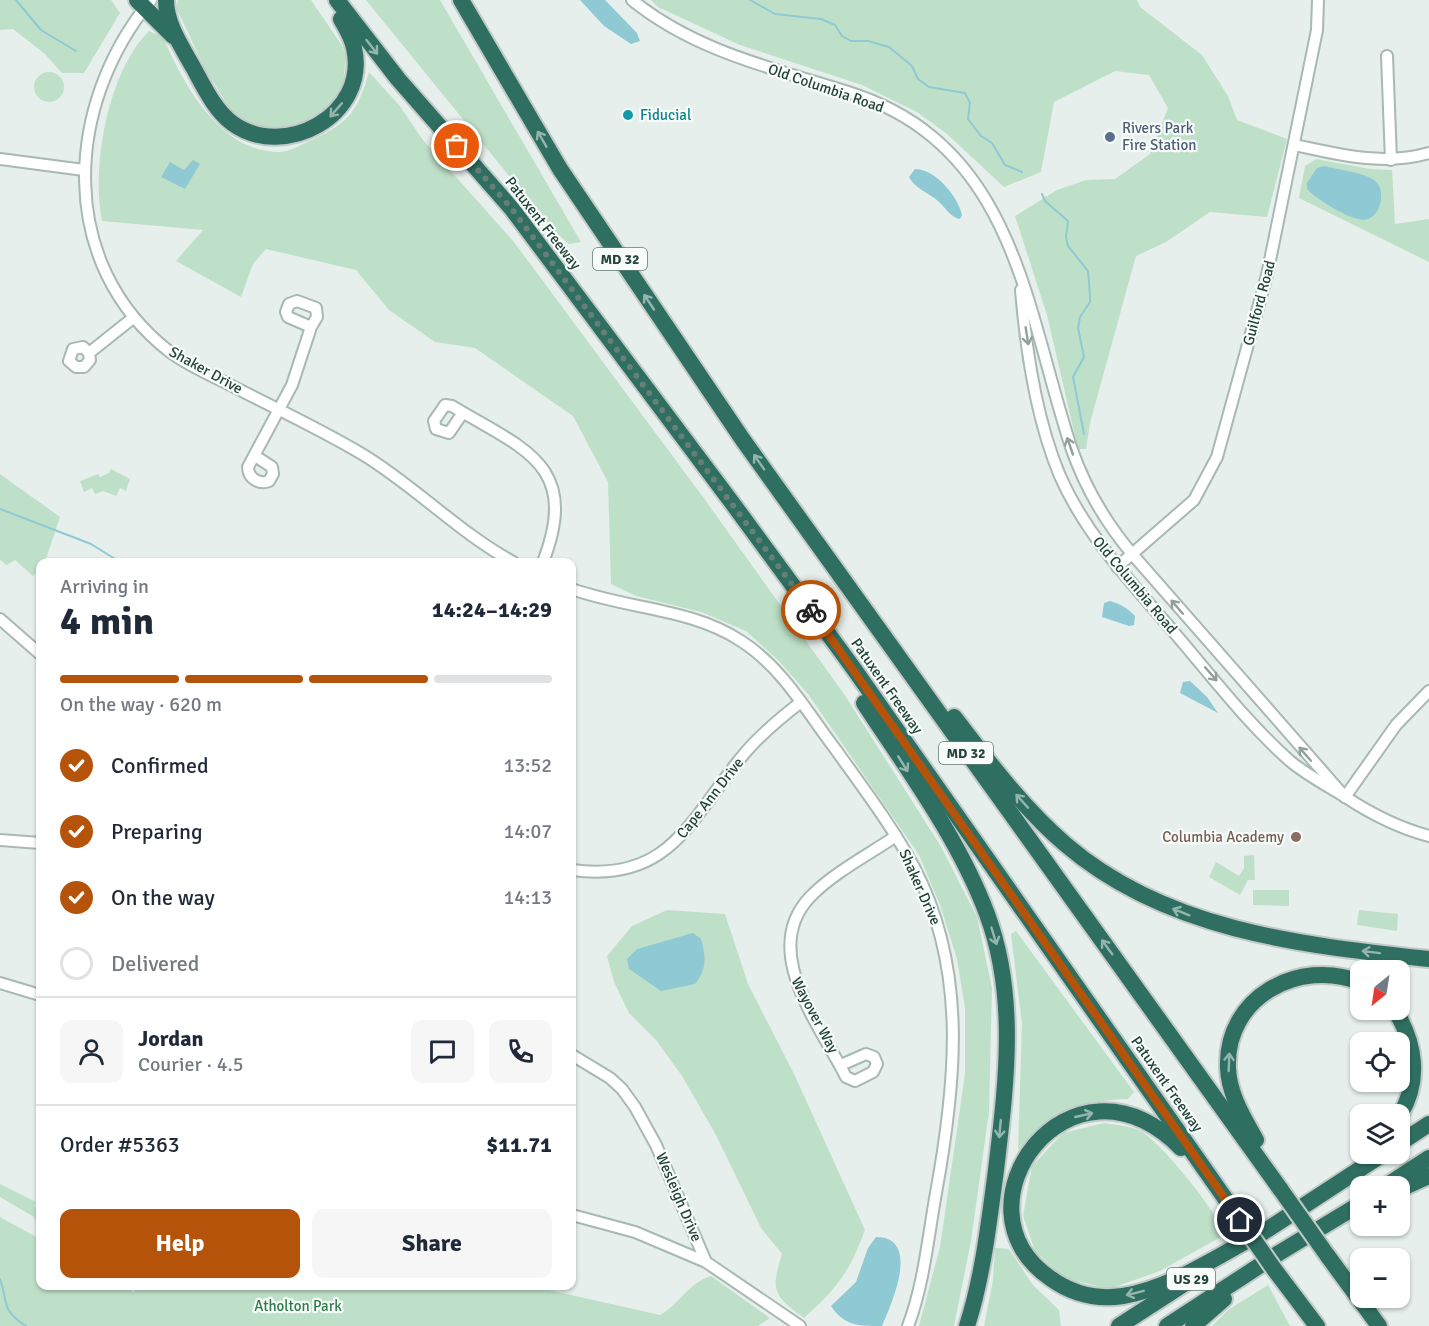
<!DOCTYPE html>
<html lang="en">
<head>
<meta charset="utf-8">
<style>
	:root { --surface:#fff; --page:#f6f6f7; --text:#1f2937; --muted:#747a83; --line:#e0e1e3; --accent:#b45309 }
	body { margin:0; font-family:Signika,sans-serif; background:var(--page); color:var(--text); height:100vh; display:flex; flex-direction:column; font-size:22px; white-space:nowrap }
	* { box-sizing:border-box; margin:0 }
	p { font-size:20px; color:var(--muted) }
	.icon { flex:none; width:33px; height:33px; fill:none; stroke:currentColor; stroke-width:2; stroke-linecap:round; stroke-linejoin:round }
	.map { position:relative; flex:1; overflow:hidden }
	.drawer { position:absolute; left:36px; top:558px; width:540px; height:732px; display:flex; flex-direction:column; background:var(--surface); border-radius:12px; box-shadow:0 2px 4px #0004 }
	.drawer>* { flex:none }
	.needle { width:39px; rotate:210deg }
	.tools { position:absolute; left:1350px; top:960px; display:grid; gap:12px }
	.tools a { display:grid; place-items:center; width:60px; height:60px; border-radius:12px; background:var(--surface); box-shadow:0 2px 4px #0004; font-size:30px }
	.pin { position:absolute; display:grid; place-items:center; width:51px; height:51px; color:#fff; margin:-26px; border:3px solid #fff; border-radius:50%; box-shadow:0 2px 6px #0007 }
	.courier { position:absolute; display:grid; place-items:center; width:60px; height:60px; margin:-30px; border:4px solid #b45309; border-radius:50%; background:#fff; color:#222; box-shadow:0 2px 8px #0007 }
	.overview em { font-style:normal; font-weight:800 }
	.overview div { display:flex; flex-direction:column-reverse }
	.overview { display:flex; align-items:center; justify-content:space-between; height:102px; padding:0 24px }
	h1 { font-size:39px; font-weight:800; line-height:45px }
	.bar { display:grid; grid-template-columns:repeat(4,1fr); gap:9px 6px; align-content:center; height:72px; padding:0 24px }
	.bar i { height:8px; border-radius:4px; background:var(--line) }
	.bar .on { background:var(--accent) }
	.bar p { grid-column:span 4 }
	.line { display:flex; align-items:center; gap:15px; padding:0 24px; border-top:2px solid var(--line) }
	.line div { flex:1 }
	.round { display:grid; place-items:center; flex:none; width:63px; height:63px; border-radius:12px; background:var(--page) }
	ol { padding:0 24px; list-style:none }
	li { display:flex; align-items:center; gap:18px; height:66px }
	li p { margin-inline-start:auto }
	li .icon { padding:6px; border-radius:50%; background:var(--accent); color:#fff; stroke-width:4 }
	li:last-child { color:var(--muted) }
	li i { width:33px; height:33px; border:3px solid var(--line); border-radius:50% }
	.primary-button { display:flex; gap:12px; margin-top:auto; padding:12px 24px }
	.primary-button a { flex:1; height:69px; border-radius:12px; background:var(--accent); color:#fff; font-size:24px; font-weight:800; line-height:69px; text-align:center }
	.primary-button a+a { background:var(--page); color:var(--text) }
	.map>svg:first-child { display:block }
</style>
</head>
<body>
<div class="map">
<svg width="1429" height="1326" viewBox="0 0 1429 1326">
	<rect width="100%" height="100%" fill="#e6efeb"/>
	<g fill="#bfe0c8">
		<polygon points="0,0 111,0 120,13 84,73 62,73 45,54 13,29 0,30"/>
		<polygon points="178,0 311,0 343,47 346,58 343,83 331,106 315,116 294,128 265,131 234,115 205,69 176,7"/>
		<polygon points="366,0 440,0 581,242 569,244 554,231"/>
		<polygon points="651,0 1137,0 1140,7 1202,55 1228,96 1237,120 1287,139 1267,217 1210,212 1166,242 1136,256 1090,423 1086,449 1078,449 1047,315 1015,216 1057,190 1086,180 1115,179 1150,154 1168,108 1149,75 1115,71 1054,102 1041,172 1004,187 947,134 917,112 862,85 740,45 658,7"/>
		<path d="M149 31 163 37C183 84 220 153 280 152 290 152 304 143 314 139 350 122 358 110 369 72L399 105 423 140 514 242 703 497 844 694 940 845 977 917 992 988 989 1112 971 1241 954 1326H919L940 1247 965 1074V1008L957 959 940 905 919 855 808 694 779 661 746 631 701 612 636 596 611 584 608 482 573 416 475 348 435 342 389 310 356 270 266 249 253 264 241 297 176 261 203 230 102 221C91 167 108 71 149 31Z"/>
		<circle cx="49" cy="87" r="15"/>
		<polygon points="1316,159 1370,169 1392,170 1395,224 1429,219 1429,262 1299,198 1305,166"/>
		<polygon points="111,469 130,479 126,491 120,488 116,496 103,491 95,494 92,488 84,492 80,481 98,474 100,477 109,473"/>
		<polygon points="0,474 60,517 45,562 40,562 40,568 33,576 15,560 7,565 0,560"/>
		<polygon points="1254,855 1255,880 1248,880 1240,895 1209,877 1216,862 1239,876 1244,868 1244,856"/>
		<polygon points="1253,890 1289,890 1289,906 1253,905"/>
		<path d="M667 910 725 914 748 984 795 1076 865 1230C849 1273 838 1287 804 1318 774 1296 770 1291 782 1254L761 1228 716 1135 682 1076 656 1040 629 1013 614 982 607 956 632 926Z"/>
		<polygon points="1359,910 1398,914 1397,931 1357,925"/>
		<path d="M1016 931 1134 1092 1128 1099C1084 1100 1046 1115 1018 1150L1022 1024 1011 934Z"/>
		<path d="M1104 1123C1115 1125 1135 1126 1144 1133 1167 1150 1213 1208 1226 1234L1160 1271 1109 1289 1064 1278 1035 1251 1023 1216 1032 1166 1063 1133Z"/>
		<polygon points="0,1184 36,1202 34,1206 40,1210 36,1222 34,1217 0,1197"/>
		<path d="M0 1217 40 1239V1286H123L134 1292 138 1286H531L660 1315C681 1303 687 1284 711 1276L770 1318 758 1326H0Z"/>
		<polygon points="995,1248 1009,1249 1033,1285 1059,1310 1061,1326 984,1326 993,1280"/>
		<polygon points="1268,1285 1290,1326 1212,1326 1228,1310"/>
	</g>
	<g fill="#8ec9d4">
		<polygon points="580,0 605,0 637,33 640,41 631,44 604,26"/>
		<polygon points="193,160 200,164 185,189 161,177 170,162 184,170"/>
		<path d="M1325 166C1339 170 1362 172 1374 180 1387 189 1381 215 1368 219 1355 224 1316 199 1307 189V183L1317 168Z"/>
		<path d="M915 169C935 169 958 196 962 215L960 219C951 218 945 207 938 201 929 193 914 188 909 177Z"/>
		<path d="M1110 601C1121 604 1127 608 1135 616L1134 625 1129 626 1102 617 1104 603Z"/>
		<polygon points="1190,681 1207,697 1218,713 1180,693 1183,682"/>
		<path d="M693 933 701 939C706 957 707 969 695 984L661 991 629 969 627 959 637 949Z"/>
		<path d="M876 1237C922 1237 891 1305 882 1326 859 1326 844 1326 831 1306L856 1282 868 1248Z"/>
	</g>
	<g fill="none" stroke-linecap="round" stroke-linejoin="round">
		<g stroke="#8ec9d4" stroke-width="2">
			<polyline points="16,0 41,30 76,51"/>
			<polyline points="750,0 775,14 821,19 835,25 842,36 851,41 868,41 889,47 912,66 918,79 929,87 965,93 970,103 968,119 981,136 992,143 1005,165 1022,172"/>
			<polyline points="1042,194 1045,201 1068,221 1066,237 1068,246 1088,271 1090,295 1090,302 1080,317 1078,328 1084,357 1073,377 1084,434"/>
			<polyline points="0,509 91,544 120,562"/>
			<path d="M0 1279C9 1304 0 1309 26 1326"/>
		</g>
		<defs>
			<g id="minor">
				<path d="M151 0C64 105 56 264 170 352 190 367 215 377 238 389 279 410 322 430 362 454 415 486 458 532 513 562"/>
				<path d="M632 0C695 51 772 68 848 92 1015 144 1025 307 1071 447 1085 488 1105 522 1133 555L1345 797"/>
				<polyline points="1387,56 1391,160"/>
				<path d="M1295 145C1341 155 1383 166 1429 153"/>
				<polyline points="0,159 84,170"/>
				<path d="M1021 290C1026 351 1036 419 1060 476 1086 535 1130 581 1172 630 1210 674 1246 722 1290 761 1308 776 1328 786 1347 798 1373 815 1399 828 1429 836"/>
				<polyline points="89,353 83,347 73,349 69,361 76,367 84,367 90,360 89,353 133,318"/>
				<path d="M462 414 449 433 436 429 434 421 445 405 452 406C523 449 581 464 543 562"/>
				<path d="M255 456 272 467 273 474 269 481C259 485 248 478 248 467L292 385 311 327 288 317 286 312 289 304 297 301 316 308 317 317 311 327"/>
				<polyline points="1117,567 1194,500 1217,457 1267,275 1317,30 1318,0"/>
				<path d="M572 589C627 609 691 608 741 641 782 667 807 712 836 750 863 788 892 826 914 867 968 970 956 1083 936 1193 928 1237 924 1284 908 1326"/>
				<polyline points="0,619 40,654"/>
				<polyline points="1345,797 1396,725 1429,691"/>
				<polyline points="0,840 40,843"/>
				<path d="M572 870C668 883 689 822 740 759 757 737 779 719 801 702"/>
				<polyline points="0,983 40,995"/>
				<polyline points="572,1055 610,1078 622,1089 635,1107 656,1145 706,1262 800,1326"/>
				<path d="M841 1065 866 1054 874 1057 877 1064 873 1072 855 1081 846 1077C820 1025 759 951 810 897 833 873 868 855 896 836"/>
				<polyline points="572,1215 635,1232 706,1262"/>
			</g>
			<g id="highway">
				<polyline points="137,0 173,36"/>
				<path d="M166 0C166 24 182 47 193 67 204 87 214 109 232 123 284 161 369 115 354 48 352 37 346 28 341 19"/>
				<polyline points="337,0 398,79 512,209 733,504 854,669 1229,1204"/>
				<polyline points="461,0 560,169 743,440 1281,1190"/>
				<path d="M864 703C908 770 959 839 987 914 1018 997 1006 1085 996 1170 989 1222 983 1276 967 1326"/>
				<path d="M954 717C989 762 1022 807 1065 844 1166 931 1302 945 1429 959"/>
				<path d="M1395 1010C1415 1043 1421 1080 1400 1115"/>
				<path d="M1256 1140C1244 1118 1229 1095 1228 1068 1225 997 1299 958 1360 982"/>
				<polyline points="1400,1143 1429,1124"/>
				<path d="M1181 1148C1070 1037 947 1207 1050 1278 1072 1294 1096 1300 1123 1296 1172 1288 1219 1255 1263 1232"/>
				<polyline points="1386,1186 1429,1158"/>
				<polyline points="1400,1189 1429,1176"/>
				<polyline points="1256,1237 1383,1154"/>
				<polyline points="1327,1255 1379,1326"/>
				<polyline points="1274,1269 1317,1326"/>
				<polyline points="1119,1326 1187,1282"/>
				<polyline points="1167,1326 1279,1253 1360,1204"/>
				<polyline points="1193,1326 1224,1299"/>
			</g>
		</defs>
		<use href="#minor" stroke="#a8b8b2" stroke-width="14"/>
		<use href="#highway" stroke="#c2cac8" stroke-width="20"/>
		<use href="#minor" stroke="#fff" stroke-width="10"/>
		<use href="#highway" stroke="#2f6f62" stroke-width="16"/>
		<defs>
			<g id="highway-bridge">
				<polyline points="1281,1190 1327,1255"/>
				<polyline points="1229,1204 1274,1269"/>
			</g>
		</defs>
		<use href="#highway-bridge" stroke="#c2cac8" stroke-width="20" stroke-linecap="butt"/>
		<use href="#highway-bridge" stroke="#2f6f62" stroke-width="16"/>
	</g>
	<defs><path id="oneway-shaft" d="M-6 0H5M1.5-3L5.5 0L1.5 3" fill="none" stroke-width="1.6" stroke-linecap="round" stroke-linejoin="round" transform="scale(1.5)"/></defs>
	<g stroke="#93b5ae">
		<use href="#oneway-shaft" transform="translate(372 47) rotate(52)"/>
		<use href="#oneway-shaft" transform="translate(336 110) rotate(131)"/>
		<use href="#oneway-shaft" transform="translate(542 139) rotate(-120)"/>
		<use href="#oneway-shaft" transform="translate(649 302) rotate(-124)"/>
		<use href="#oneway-shaft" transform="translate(759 462) rotate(-125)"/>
		<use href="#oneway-shaft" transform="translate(903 764) rotate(58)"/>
		<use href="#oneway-shaft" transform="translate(1022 801) rotate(-132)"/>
		<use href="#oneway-shaft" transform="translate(1181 912) rotate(-158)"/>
		<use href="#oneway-shaft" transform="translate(994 936) rotate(73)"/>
		<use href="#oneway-shaft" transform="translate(1107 947) rotate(-126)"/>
		<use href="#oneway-shaft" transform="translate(1371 952) rotate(-173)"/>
		<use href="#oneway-shaft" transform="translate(1229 1062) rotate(-88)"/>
		<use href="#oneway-shaft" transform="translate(1084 1115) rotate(-13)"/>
		<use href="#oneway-shaft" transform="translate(1000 1129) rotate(95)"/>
		<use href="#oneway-shaft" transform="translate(1135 1293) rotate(166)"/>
	</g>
	<g stroke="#92a09c">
		<use href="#oneway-shaft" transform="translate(1027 336) rotate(81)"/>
		<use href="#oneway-shaft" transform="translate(1070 446) rotate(-109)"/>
		<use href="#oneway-shaft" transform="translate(1177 607) rotate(-131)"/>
		<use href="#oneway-shaft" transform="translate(1211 674) rotate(49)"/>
		<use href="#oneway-shaft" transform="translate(1305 754) rotate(-131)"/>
	</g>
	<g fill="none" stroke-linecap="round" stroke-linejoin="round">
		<polyline stroke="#687f78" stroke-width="6" stroke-dasharray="0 10.8" points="457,146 512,209 811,610"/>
		<polyline stroke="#b45309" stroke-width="8" points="811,610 1240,1220"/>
	</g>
	<circle fill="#0f9aa8" stroke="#f7fbf9" stroke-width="2" cx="628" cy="115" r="6"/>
	<circle fill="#5c6f8a" stroke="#f7fbf9" stroke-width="2" cx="1110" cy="137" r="6"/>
	<circle fill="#8d6e63" stroke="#f7fbf9" stroke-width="2" cx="1296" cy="837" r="6"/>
	<g text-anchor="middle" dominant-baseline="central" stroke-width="4.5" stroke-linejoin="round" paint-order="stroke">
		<g fill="#f7fbf9" stroke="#637a73" stroke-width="1.5">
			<rect x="593" y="248" width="54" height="22" rx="4.5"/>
			<rect x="939" y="742" width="54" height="22" rx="4.5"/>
			<rect x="1167" y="1268" width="48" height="22" rx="4.5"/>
		</g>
		<g font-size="14" font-weight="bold" fill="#24423a">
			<text x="620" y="259">MD 32</text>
			<text x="966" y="753">MD 32</text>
			<text x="1191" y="1279">US 29</text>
		</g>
		<g font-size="15" fill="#24423a" stroke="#f7fbf9">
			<text transform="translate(826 88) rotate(19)">Old Columbia Road</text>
			<text transform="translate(543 223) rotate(52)">Patuxent Freeway</text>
			<text transform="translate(1259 303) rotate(-75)">Guilford Road</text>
			<text transform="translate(206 370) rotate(29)">Shaker Drive</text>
			<text transform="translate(1135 585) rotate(50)">Old Columbia Road</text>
			<text transform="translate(887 686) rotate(55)">Patuxent Freeway</text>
			<text transform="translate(710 798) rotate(-52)">Cape Ann Drive</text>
			<text transform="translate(920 887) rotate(66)">Shaker Drive</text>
			<text transform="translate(815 1015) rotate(62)">Wayover Way</text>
			<text transform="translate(1167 1084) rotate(55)">Patuxent Freeway</text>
			<text transform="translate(679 1197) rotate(67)">Wesleigh Drive</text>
		</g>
		<g font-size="15" fill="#0d838f" stroke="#f7fbf9" text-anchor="start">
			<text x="640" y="115">Fiducial</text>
		</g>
		<g font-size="15" fill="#4e5e75" stroke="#f7fbf9" text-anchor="start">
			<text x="1122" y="128">Rivers Park<tspan x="1122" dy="17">Fire Station</tspan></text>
		</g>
		<g font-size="15" fill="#785e54" stroke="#f7fbf9" text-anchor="end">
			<text x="1284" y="837">Columbia Academy</text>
		</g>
		<g font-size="15" fill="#2d7a4b" stroke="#f7fbf9">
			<text x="298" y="1306">Atholton Park</text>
		</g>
	</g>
</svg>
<div class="tools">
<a><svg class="needle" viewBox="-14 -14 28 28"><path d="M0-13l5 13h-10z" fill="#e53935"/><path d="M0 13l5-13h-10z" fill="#747a83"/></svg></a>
<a><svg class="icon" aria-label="locate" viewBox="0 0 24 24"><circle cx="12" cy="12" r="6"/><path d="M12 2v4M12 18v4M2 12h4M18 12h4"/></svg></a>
<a><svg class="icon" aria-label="layers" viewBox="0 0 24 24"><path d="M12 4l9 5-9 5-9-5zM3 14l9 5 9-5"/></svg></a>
<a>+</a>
<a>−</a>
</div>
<div class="pin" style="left:457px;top:146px;background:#ea580c"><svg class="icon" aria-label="bag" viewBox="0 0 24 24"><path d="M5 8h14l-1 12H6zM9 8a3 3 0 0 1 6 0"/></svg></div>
<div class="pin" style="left:1240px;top:1220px;background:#1f2937"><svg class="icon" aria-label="home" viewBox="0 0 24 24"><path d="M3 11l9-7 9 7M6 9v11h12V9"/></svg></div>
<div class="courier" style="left:811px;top:610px"><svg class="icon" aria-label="bike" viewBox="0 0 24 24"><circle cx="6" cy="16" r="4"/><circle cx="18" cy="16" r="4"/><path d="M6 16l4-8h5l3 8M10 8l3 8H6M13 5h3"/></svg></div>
<section class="drawer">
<div class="overview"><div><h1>4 min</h1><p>Arriving in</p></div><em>14:24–14:29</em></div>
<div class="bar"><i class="on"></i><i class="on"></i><i class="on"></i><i></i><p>On the way · 620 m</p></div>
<ol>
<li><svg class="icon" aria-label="check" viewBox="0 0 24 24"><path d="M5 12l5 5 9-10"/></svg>Confirmed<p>13:52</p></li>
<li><svg class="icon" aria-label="check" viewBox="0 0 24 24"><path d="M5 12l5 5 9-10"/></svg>Preparing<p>14:07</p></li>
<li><svg class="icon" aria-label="check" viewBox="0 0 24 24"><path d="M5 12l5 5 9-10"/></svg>On the way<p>14:13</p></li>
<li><i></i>Delivered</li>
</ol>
<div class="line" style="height:108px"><a class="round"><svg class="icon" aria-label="person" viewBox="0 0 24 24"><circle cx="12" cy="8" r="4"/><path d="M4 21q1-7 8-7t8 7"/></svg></a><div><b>Jordan</b><p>Courier · 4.5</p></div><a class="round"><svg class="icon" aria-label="chat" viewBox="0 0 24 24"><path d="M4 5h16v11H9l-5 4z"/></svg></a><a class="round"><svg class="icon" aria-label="phone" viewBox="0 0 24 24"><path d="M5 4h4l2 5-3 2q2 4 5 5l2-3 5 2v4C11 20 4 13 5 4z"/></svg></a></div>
<div class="line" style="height:78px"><div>Order #5363</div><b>$11.71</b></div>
<div class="primary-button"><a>Help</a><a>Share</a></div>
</section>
</div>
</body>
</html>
